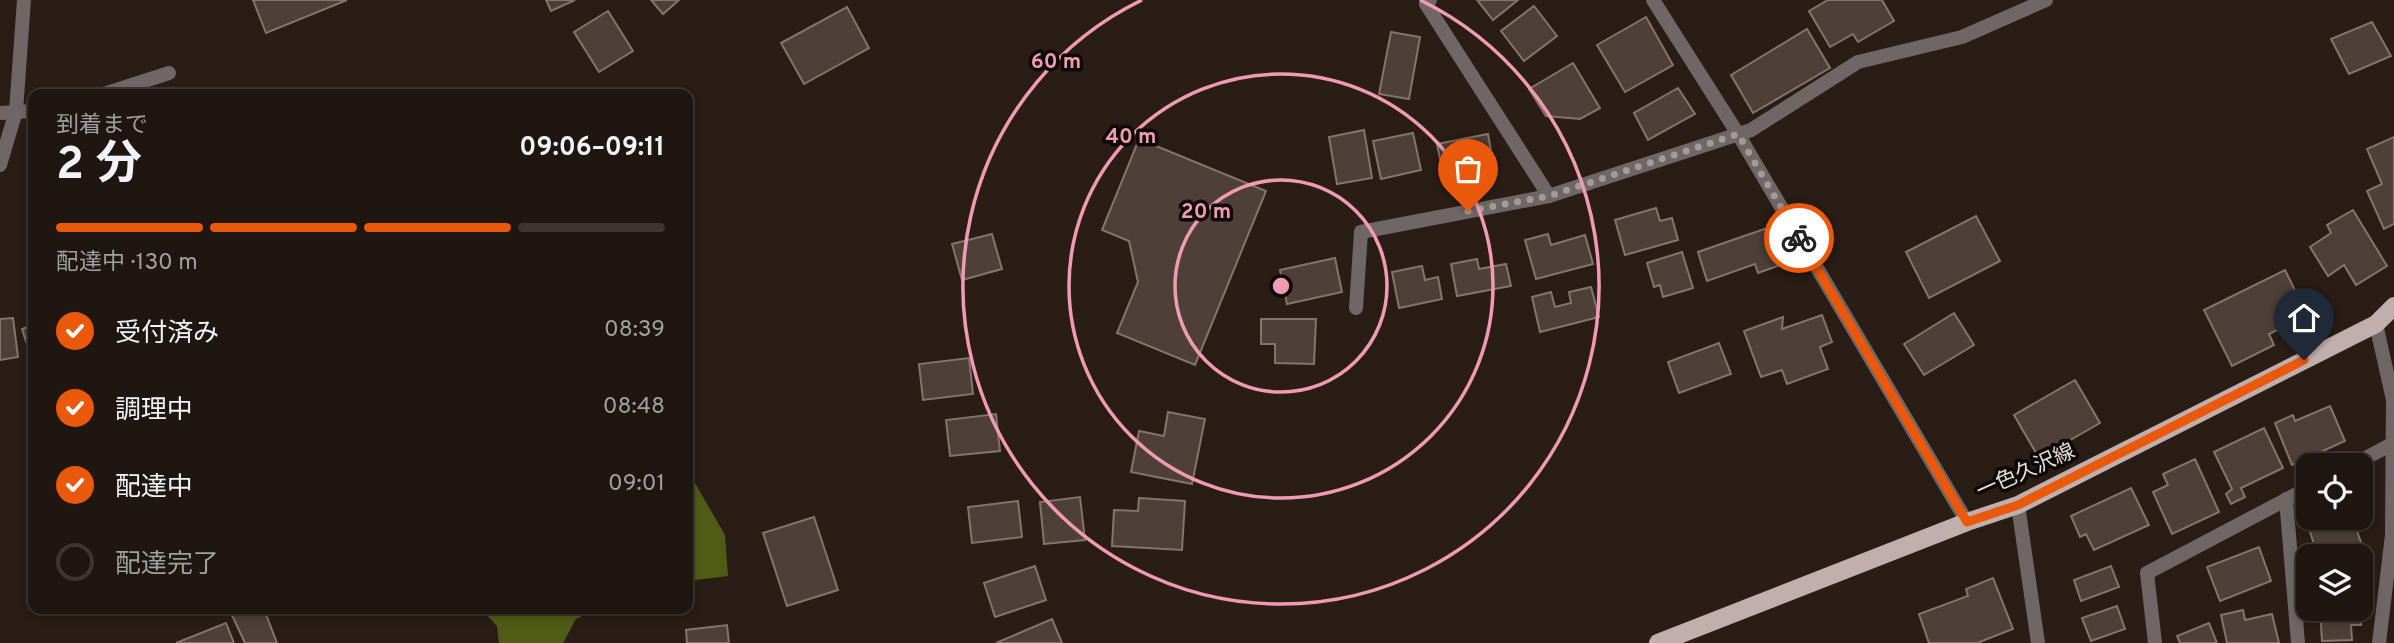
<!DOCTYPE html>
<html lang="ja">
<head>
<meta charset="utf-8">
<style>
	:root { --surface:#1f1610; --page:#271f19; --text:#f1f3f6; --muted:#a19f9f; --line:#3c3530; --accent:#ea580c }
	body { margin:0; font-family:Overpass,"Noto Sans JP",sans-serif; background:var(--page); color:var(--text); height:100vh; display:flex; flex-direction:column; font-size:26px; white-space:nowrap }
	* { box-sizing:border-box; margin:0 }
	p { font-size:23px; color:var(--muted) }
	.icon { flex:none; width:38px; height:38px; fill:none; stroke:currentColor; stroke-width:2; stroke-linecap:round; stroke-linejoin:round }
	.map { position:relative; flex:1; overflow:hidden }
	.sheet { position:absolute; left:28px; top:89px; width:665px; height:525px; display:flex; flex-direction:column; background:var(--surface); border-radius:14px; box-shadow:0 4px 10px #0003,0 0 0 2px var(--line) }
	.sheet>* { flex:none }
	.buttons { position:absolute; left:2296px; top:453px; display:grid; gap:14px }
	.buttons a { display:grid; place-items:center; width:77px; height:77px; border-radius:14px; background:var(--surface); box-shadow:0 4px 10px #0003,0 0 0 2px var(--line); font-size:35px }
	.pin { position:absolute; display:grid; place-items:center; width:60px; height:60px; color:#fff; margin:-72px -30px; border-radius:50% 50% 50% 0; rotate:-45deg; box-shadow:0 0 7px #0007 }
	.pin .icon { rotate:45deg }
	.courier { position:absolute; display:grid; place-items:center; width:70px; height:70px; margin:-35px; border:5px solid #ea580c; border-radius:50%; background:#fff; color:#222; box-shadow:0 2px 9px #0007 }
	.headline em { font-style:normal; font-weight:700 }
	.headline div { display:flex; flex-direction:column-reverse }
	.headline { display:flex; align-items:center; justify-content:space-between; height:119px; padding:0 28px }
	h1 { font-size:46px; font-weight:700; line-height:52px }
	.bar { display:grid; grid-template-columns:repeat(4,1fr); gap:10px 7px; align-content:center; height:84px; padding:0 28px }
	.bar i { height:9px; border-radius:5px; background:var(--line) }
	.bar .current { background:var(--accent) }
	.bar p { grid-column:span 4 }
	ol { padding:0 28px; list-style:none }
	li { display:flex; align-items:center; gap:21px; height:77px }
	li p { margin-inline-start:auto }
	li .icon { padding:7px; border-radius:50%; background:var(--accent); color:#fff; stroke-width:4 }
	li:last-child { color:var(--muted) }
	li i { width:38px; height:38px; border:4px solid var(--line); border-radius:50% }
	.map>svg:first-child { display:block }
</style>
</head>
<body>
<div class="map">
<svg width="2394" height="643" viewBox="0 0 2394 643">
	<rect width="100%" height="100%" fill="#291d16"/>
	<g fill="#505c15">
		<polygon points="688,471 725,535 728,576 688,581"/>
		<polygon points="481,609 596,609 576,619 563,643 499,643 497,626"/>
	</g>
	<g fill="#4e4038" stroke="#84756c" stroke-width="2">
		<polygon points="253,0 347,0 266,33"/>
		<polygon points="546,0 575,0 551,11"/>
		<polygon points="651,0 679,0 663,14"/>
		<polygon points="1477,0 1518,0 1493,20"/>
		<polygon points="1828,0 1882,0 1894,21 1858,42 1853,34 1830,47 1809,11"/>
		<polygon points="1534,6 1557,36 1524,61 1501,31"/>
		<polygon points="847,7 869,48 804,84 781,43"/>
		<polygon points="608,11 633,51 599,72 574,32"/>
		<polygon points="1646,17 1673,65 1625,92 1597,45"/>
		<polygon points="2372,22 2391,56 2349,74 2331,39"/>
		<polygon points="1807,29 1830,68 1753,113 1731,75"/>
		<polygon points="1391,32 1420,37 1409,99 1379,94"/>
		<polygon points="1573,63 1600,108 1580,119 1546,116 1529,89"/>
		<polygon points="1678,88 1695,114 1648,140 1634,113"/>
		<polygon points="1364,130 1372,178 1337,184 1329,137"/>
		<polygon points="1413,133 1421,170 1381,179 1373,141"/>
		<polygon points="1488,134 1495,173 1445,183 1437,144"/>
		<polygon points="2394,137 2394,224 2384,229 2367,191 2382,184 2367,149"/>
		<polygon points="1139,139 1266,191 1195,365 1117,333 1138,282 1129,241 1102,230"/>
		<polygon points="1656,208 1660,221 1672,218 1678,240 1625,255 1615,220"/>
		<polygon points="2353,210 2387,266 2356,285 2344,265 2328,276 2310,247 2331,233 2327,225"/>
		<polygon points="1976,216 2000,261 1929,298 1906,252"/>
		<polygon points="1773,226 1786,263 1758,273 1755,264 1707,281 1698,252"/>
		<polygon points="992,234 1002,269 962,280 952,244"/>
		<polygon points="1548,234 1551,245 1585,235 1593,264 1536,279 1525,240"/>
		<polygon points="1682,252 1693,288 1663,297 1660,285 1654,287 1647,263"/>
		<polygon points="1335,258 1342,292 1287,304 1280,270"/>
		<polygon points="1477,259 1479,269 1506,264 1511,286 1457,296 1451,264"/>
		<polygon points="1422,266 1425,280 1438,277 1442,299 1399,308 1392,272"/>
		<polygon points="2285,270 2307,315 2269,334 2274,345 2232,366 2204,310"/>
		<polygon points="1591,287 1599,317 1540,332 1532,297 1551,292 1555,307 1571,303 1569,292"/>
		<polygon points="1954,313 1974,345 1924,375 1904,344"/>
		<polygon points="1822,315 1832,342 1820,347 1828,369 1787,384 1782,370 1761,377 1744,331 1783,317 1782,329"/>
		<polygon points="13,318 18,357 0,360 0,319"/>
		<polygon points="1261,319 1316,319 1314,364 1275,363 1275,344 1261,344"/>
		<polygon points="33,325 33,362 22,329"/>
		<polygon points="1719,343 1731,374 1679,393 1668,362"/>
		<polygon points="969,358 973,394 923,400 919,364"/>
		<polygon points="2075,380 2100,423 2039,458 2014,415"/>
		<polygon points="2330,406 2345,441 2292,465 2275,423 2293,415 2295,421"/>
		<polygon points="1168,412 1205,419 1192,484 1131,472 1139,431 1164,436"/>
		<polygon points="996,414 1000,451 950,456 946,420"/>
		<polygon points="2264,428 2283,468 2241,488 2245,497 2231,504 2226,494 2232,489 2214,452"/>
		<polygon points="2195,459 2219,512 2172,534 2153,492 2168,485 2163,474"/>
		<polygon points="2131,488 2149,525 2094,550 2086,534 2080,537 2071,516"/>
		<polygon points="2361,492 2369,520 2355,525 2363,548 2338,556 2327,556 2325,551 2317,553 2308,526 2331,518 2361,518"/>
		<polygon points="1080,497 1085,540 1044,544 1040,502"/>
		<polygon points="1139,498 1185,501 1182,550 1112,546 1114,510 1138,511"/>
		<polygon points="1018,501 1022,537 972,543 968,507"/>
		<polygon points="814,517 838,590 787,606 763,533"/>
		<polygon points="2259,547 2271,581 2220,601 2207,567"/>
		<polygon points="1035,566 1046,600 995,617 984,583"/>
		<polygon points="2111,566 2119,587 2081,601 2074,580"/>
		<polygon points="1993,578 2013,629 1977,643 1929,643 1919,614 1968,596 1966,589"/>
		<polygon points="2117,606 2125,629 2091,641 2082,618"/>
		<polygon points="236,609 264,609 277,643 245,643 230,611"/>
		<polygon points="2320,609 2361,609 2361,625 2351,625 2352,640 2322,641"/>
		<polygon points="2243,610 2245,620 2272,614 2279,643 2227,643 2221,615"/>
		<polygon points="1052,619 1062,643 996,643"/>
		<polygon points="226,623 234,643 176,643"/>
		<polygon points="2209,623 2217,643 2180,643 2177,636"/>
		<polygon points="727,625 729,643 687,643 686,630"/>
	</g>
	<g fill="none" stroke-linecap="round" stroke-linejoin="round">
		<g stroke="#6f6766" stroke-width="14">
			<polyline points="1430,0 1426,4 1549,196"/>
			<polyline points="1653,0 1738,134 1967,522"/>
			<polyline points="104,94 169,73"/>
			<polyline points="0,113 33,111"/>
			<polyline points="0,165 16,111 24,0"/>
			<polyline points="1356,308 1361,232 1549,196 1751,130 1858,62 1962,37 2046,0"/>
			<polyline points="2376,324 2393,400 2392,535 2379,643"/>
			<polyline points="2351,466 2392,444"/>
			<polyline points="2286,499 2298,643"/>
			<polyline points="2018,505 2038,643"/>
			<polyline points="2155,643 2147,573 2308,488"/>
		</g>
		<polyline stroke="#c0afad" stroke-width="18" points="1658,643 1967,522 2018,505 2376,324 2394,306"/>
	</g>
	<g fill="none" stroke-linecap="round" stroke-linejoin="round">
		<polyline stroke="#a59b95" stroke-width="7" stroke-dasharray="0 12.6" points="1468,211 1549,196 1738,134 1799,238"/>
		<polyline stroke="#ea580c" stroke-width="9" points="1799,238 1967,522 2018,505 2304,360"/>
	</g>
	<g fill="none" stroke="#f19ab3" stroke-width="3.5">
		<circle cx="1281" cy="286" r="106"/>
		<circle cx="1281" cy="286" r="212"/>
		<path d="M1420 0A318 318 0 1 1 1142 0"/>
	</g>
	<g text-anchor="middle" dominant-baseline="central" stroke-width="7" stroke-linejoin="round" paint-order="stroke">
		<g font-size="21" fill="#e8dfda" stroke="#0e0906">
			<text transform="translate(2026 472) rotate(-24)">一色久沢線</text>
		</g>
	</g>
	<circle cx="1281" cy="286" r="10" fill="#f19ab3" stroke="#0e0906" stroke-width="3.5"/>
	<g font-size="21" text-anchor="middle" font-weight="bold" fill="#f19ab3" stroke="#0e0906" stroke-width="7" stroke-linejoin="round" paint-order="stroke">
		<text x="1056" y="68">60 m</text>
		<text x="1131" y="143">40 m</text>
		<text x="1206" y="218">20 m</text>
	</g>
</svg>
<div class="buttons">
<a><svg class="icon" aria-label="locate" viewBox="0 0 24 24"><circle cx="12" cy="12" r="6"/><path d="M12 2v4M12 18v4M2 12h4M18 12h4"/></svg></a>
<a><svg class="icon" aria-label="layers" viewBox="0 0 24 24"><path d="M12 4l9 5-9 5-9-5zM3 14l9 5 9-5"/></svg></a>
</div>
<div class="pin" style="left:1468px;top:211px;background:#ea580c"><svg class="icon" aria-label="bag" viewBox="0 0 24 24"><path d="M5 8h14l-1 12H6zM9 8a3 3 0 0 1 6 0"/></svg></div>
<div class="pin" style="left:2304px;top:360px;background:#1f2937"><svg class="icon" aria-label="home" viewBox="0 0 24 24"><path d="M3 11l9-7 9 7M6 9v11h12V9"/></svg></div>
<div class="courier" style="left:1799px;top:238px"><svg class="icon" aria-label="bike" viewBox="0 0 24 24"><circle cx="6" cy="16" r="4"/><circle cx="18" cy="16" r="4"/><path d="M6 16l4-8h5l3 8M10 8l3 8H6M13 5h3"/></svg></div>
<section class="sheet">
<div class="headline"><div><h1>2 分</h1><p>到着まで</p></div><em>09:06–09:11</em></div>
<div class="bar"><i class="current"></i><i class="current"></i><i class="current"></i><i></i><p>配達中 · 130 m</p></div>
<ol>
<li><svg class="icon" aria-label="check" viewBox="0 0 24 24"><path d="M5 12l5 5 9-10"/></svg>受付済み<p>08:39</p></li>
<li><svg class="icon" aria-label="check" viewBox="0 0 24 24"><path d="M5 12l5 5 9-10"/></svg>調理中<p>08:48</p></li>
<li><svg class="icon" aria-label="check" viewBox="0 0 24 24"><path d="M5 12l5 5 9-10"/></svg>配達中<p>09:01</p></li>
<li><i></i>配達完了</li>
</ol>
</section>
</div>
</body>
</html>
